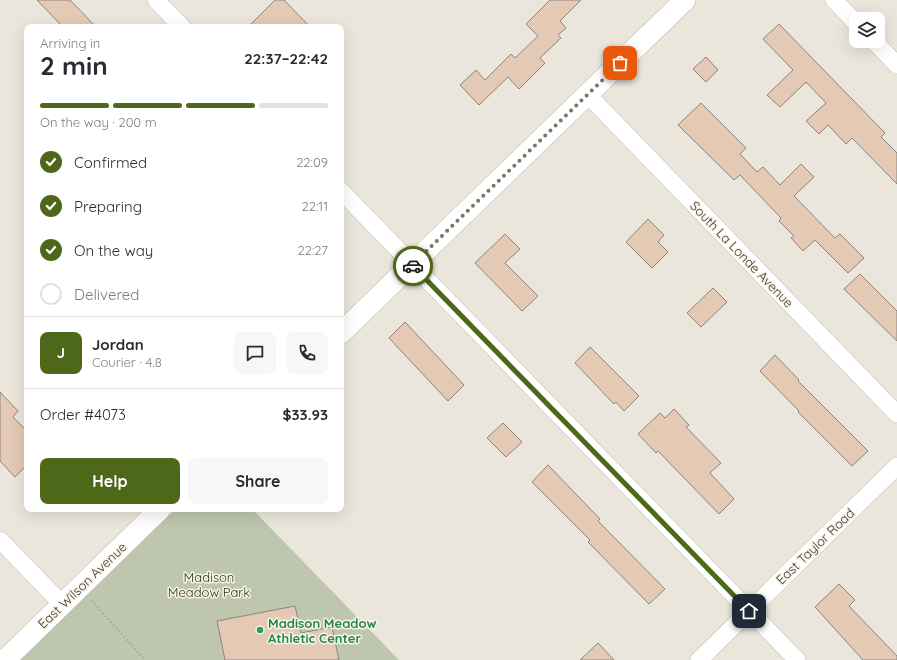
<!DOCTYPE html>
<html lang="en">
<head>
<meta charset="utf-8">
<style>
	:root { --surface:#fff; --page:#f7f7f7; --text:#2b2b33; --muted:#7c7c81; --line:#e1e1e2; --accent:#4e6819 }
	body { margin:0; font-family:Quicksand,sans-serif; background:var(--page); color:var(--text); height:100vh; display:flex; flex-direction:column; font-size:15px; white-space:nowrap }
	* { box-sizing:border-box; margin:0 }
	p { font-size:13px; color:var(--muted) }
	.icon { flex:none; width:22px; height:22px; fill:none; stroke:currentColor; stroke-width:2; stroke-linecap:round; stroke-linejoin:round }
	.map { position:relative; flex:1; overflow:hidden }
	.drawer { position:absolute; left:24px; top:24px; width:320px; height:488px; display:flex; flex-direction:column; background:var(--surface); border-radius:8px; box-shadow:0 4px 16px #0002 }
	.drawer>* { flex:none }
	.buttons { position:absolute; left:849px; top:12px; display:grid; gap:8px }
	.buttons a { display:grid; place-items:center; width:36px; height:36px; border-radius:8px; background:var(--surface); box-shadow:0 4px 16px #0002; font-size:20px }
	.pin { position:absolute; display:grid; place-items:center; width:34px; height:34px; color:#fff; margin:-17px; border-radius:8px; box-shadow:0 2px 6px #0006 }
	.courier { position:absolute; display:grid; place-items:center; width:40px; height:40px; margin:-20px; border:3px solid #4e6819; border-radius:50%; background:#fff; color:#222; box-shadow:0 1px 5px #0007 }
	.overview em { font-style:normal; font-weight:800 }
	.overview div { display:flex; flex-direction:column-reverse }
	.overview { display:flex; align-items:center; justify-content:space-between; height:68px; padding:0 16px }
	h1 { font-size:26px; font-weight:800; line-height:30px }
	.bar { display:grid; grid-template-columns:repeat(4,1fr); gap:6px 4px; align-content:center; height:48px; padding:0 16px }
	.bar i { height:5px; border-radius:3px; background:var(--line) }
	.bar .current { background:var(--accent) }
	.bar p { grid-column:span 4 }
	.line { display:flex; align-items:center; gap:10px; padding:0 16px; border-top:1px solid var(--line) }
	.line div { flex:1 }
	.round { display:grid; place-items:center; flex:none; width:42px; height:42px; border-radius:8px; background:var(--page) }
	ol { padding:0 16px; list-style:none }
	li { display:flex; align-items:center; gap:12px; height:44px }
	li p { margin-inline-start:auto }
	li .icon { padding:4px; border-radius:50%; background:var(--accent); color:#fff; stroke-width:4 }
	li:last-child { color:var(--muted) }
	li i { width:22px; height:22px; border:2px solid var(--line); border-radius:50% }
	.primary-button { display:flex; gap:8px; margin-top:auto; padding:8px 16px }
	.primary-button a { flex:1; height:46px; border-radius:8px; background:var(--accent); color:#fff; font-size:16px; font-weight:800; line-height:46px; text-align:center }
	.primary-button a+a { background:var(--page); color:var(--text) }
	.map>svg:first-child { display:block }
</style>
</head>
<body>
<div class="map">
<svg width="897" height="660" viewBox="0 0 897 660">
	<rect width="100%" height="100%" fill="#ebe6db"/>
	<polygon fill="#bec6ae" points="176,509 252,509 399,660 19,660 97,583"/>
	<g fill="#e4c9b4" stroke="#8e847d">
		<polygon points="37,0 70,0 96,27 63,27"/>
		<polygon points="275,0 284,0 310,27 248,27"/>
		<polygon points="550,0 581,0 560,21 566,28 558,35 561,38 540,58 545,63 519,89 508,77 479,105 460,85 476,70 485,80 511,54 515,58 538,36 526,24"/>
		<polygon points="779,24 885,133 881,137 897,153 897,184 852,138 846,144 828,125 819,134 806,121 826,103 806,82 780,107 767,95 793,70 763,39"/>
		<polygon points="706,57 718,70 706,82 693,69"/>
		<polygon points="701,103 746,148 740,154 757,172 763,167 780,185 801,164 814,177 794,196 835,238 840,234 864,258 848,273 815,240 803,251 791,238 794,236 779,221 781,218 740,175 734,180 678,125"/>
		<polygon points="648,219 664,235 658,242 668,252 652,268 626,242"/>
		<polygon points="505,234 520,249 505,263 538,296 522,311 475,263"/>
		<polygon points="860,274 897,311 897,341 844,289"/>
		<polygon points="713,288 727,302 701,327 687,313"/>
		<polygon points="405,322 464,385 448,401 389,338"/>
		<polygon points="590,347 639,396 624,411 616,402 614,404 575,363"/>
		<polygon points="775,355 799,380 798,381 868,451 852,466 798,412 799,411 760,371"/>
		<polygon points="0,392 18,411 13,417 27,431 27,465 15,477 0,461"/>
		<polygon points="674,409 689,425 686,427 721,463 710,473 734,499 719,514 658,451 656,453 638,434 660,413 665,418"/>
		<polygon points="503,423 522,442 506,457 487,438"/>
		<polygon points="548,465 600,519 598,521 665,589 649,604 588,542 590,540 532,482"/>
		<polygon points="839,584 855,600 849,606 897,656 897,660 863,660 815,607"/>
		<polygon points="295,606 301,633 332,627 339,660 225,660 217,621"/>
		<polygon points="598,643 614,660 580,660"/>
	</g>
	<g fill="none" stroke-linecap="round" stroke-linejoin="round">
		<defs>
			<g id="minor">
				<polyline points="156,0 182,27"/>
				<polyline points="834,0 856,23"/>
				<polyline points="874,41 897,65"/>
				<polyline points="587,94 897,414"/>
				<polyline points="341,191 797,660"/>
				<polyline points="0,540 62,604"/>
				<polyline points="699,660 897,466"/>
			</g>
			<g id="tertiary">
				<polyline points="341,333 685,0"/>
				<polyline points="5,660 160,509"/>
			</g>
		</defs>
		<use href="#minor" stroke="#c0bcb1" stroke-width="18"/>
		<use href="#tertiary" stroke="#c0bcb1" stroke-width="22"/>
		<polyline stroke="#a29e96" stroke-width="2.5" stroke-dasharray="1 3" stroke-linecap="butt" points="92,601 145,660"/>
		<use href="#minor" stroke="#fff" stroke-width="17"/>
		<use href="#tertiary" stroke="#fff" stroke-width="21"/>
	</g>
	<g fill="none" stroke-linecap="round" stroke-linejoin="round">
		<polyline stroke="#78766e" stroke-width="4" stroke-dasharray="0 7.2" points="413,266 412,265 620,63"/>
		<polyline stroke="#4e6819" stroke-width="5" points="413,266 749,611"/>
	</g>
	<circle fill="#2e9e5b" stroke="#f8f4e8" stroke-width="1.5" cx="260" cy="630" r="4"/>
	<g text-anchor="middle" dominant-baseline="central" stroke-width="3" stroke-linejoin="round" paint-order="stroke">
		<g font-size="13" fill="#3a3934" stroke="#f8f4e8">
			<text transform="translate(742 254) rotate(46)">South La Londe Avenue</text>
			<text transform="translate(815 546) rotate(-44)">East Taylor Road</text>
			<text transform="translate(82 585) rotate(-44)">East Wilson Avenue</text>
		</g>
		<g font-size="13" fill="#2f3b0a" stroke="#f8f4e8">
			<text x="209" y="577">Madison<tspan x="209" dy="15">Meadow Park</tspan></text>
		</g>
		<g font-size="13" font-weight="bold" fill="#27864d" stroke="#f8f4e8" text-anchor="start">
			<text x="268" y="623">Madison Meadow<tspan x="268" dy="15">Athletic Center</tspan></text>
		</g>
	</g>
</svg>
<div class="buttons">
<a><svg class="icon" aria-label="layers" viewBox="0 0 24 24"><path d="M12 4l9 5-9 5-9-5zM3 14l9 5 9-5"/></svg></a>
</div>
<div class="pin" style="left:620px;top:63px;background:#ea580c"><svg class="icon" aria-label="bag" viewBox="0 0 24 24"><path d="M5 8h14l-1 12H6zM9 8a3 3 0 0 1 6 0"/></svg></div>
<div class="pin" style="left:749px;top:611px;background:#1f2937"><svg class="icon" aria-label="home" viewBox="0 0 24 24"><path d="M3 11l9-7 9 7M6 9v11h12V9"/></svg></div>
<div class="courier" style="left:413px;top:266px"><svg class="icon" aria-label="car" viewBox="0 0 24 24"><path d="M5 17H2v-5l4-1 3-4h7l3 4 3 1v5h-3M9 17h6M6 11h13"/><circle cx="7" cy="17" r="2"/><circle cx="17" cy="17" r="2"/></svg></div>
<section class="drawer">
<div class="overview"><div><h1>2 min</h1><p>Arriving in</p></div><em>22:37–22:42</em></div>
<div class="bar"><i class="current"></i><i class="current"></i><i class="current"></i><i></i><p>On the way · 200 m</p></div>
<ol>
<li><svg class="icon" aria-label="check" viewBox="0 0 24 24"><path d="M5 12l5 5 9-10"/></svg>Confirmed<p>22:09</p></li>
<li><svg class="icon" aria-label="check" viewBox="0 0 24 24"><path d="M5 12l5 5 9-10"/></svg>Preparing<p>22:11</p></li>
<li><svg class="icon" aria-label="check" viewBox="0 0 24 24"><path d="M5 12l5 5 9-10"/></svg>On the way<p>22:27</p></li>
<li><i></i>Delivered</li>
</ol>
<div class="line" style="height:72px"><b class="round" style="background:var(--accent);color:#fff">J</b><div><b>Jordan</b><p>Courier · 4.8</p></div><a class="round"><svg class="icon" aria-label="chat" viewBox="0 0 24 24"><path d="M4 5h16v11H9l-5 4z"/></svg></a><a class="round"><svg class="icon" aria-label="phone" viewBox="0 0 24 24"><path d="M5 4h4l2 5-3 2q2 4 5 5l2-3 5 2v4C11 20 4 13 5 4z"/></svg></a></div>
<div class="line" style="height:52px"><div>Order #4073</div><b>$33.93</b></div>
<div class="primary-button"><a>Help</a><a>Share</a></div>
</section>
</div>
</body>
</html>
